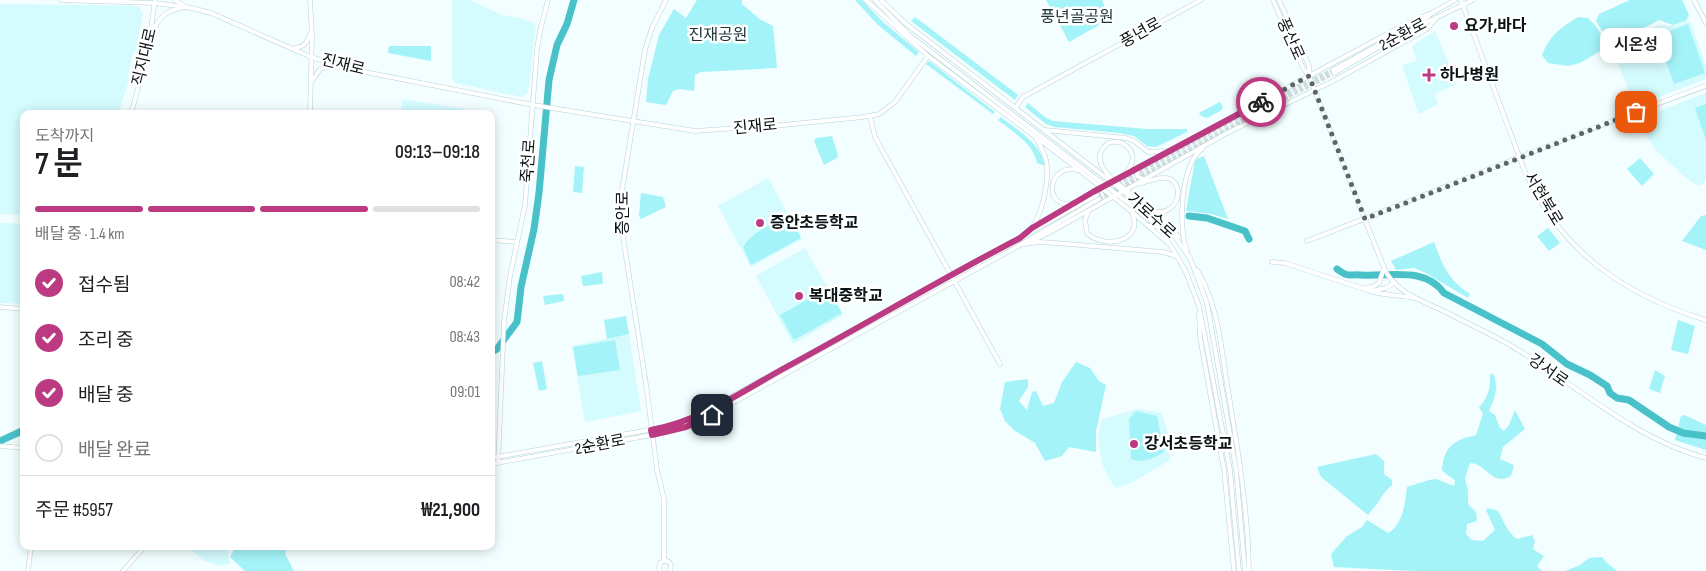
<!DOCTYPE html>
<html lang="ko">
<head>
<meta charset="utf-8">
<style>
	:root { --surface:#fff; --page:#f6f6f6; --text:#202124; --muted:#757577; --line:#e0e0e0; --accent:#bc3a81 }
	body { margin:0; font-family:"Sofia Sans Condensed","Noto Sans KR",sans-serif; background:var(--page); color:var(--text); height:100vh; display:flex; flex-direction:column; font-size:19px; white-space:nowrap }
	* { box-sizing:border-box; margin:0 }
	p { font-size:16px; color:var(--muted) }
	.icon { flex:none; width:28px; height:28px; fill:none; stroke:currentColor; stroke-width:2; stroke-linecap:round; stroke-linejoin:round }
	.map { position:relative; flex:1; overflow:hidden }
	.drawer { position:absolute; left:20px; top:110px; width:475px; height:440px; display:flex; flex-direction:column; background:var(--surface); border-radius:10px; box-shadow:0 2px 12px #0003 }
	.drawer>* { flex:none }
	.pin { position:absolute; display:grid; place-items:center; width:42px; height:42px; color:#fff; margin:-21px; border-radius:10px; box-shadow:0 2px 8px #0006 }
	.courier { position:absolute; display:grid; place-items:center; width:50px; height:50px; margin:-25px; border:4px solid #bc3a81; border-radius:50%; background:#fff; color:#222; box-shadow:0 1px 6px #0007 }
	.bubble { position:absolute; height:35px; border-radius:10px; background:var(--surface); box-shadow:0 2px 12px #0003; font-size:16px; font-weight:600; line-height:35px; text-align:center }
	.head em { font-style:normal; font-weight:600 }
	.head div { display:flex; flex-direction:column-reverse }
	.head { display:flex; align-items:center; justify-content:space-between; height:85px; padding:0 15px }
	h1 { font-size:32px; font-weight:600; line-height:38px }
	.bar { display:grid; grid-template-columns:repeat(4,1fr); gap:8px 5px; align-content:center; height:60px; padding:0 15px }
	.bar i { height:6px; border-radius:4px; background:var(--line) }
	.bar .selected { background:var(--accent) }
	.bar p { grid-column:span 4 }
	.line { display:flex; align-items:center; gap:12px; padding:0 15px; border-top:1px solid var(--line) }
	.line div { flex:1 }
	ol { padding:0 15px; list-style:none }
	li { display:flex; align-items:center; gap:15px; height:55px }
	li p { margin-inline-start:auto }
	li .icon { padding:5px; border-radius:50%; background:var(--accent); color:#fff; stroke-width:4 }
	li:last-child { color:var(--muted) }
	li i { width:28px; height:28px; border:2px solid var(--line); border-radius:50% }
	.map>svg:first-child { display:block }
</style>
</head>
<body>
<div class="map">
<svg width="1706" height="571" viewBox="0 0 1706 571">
	<rect width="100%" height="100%" fill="#f2feff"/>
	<g fill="#d4fbfe">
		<polygon points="452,0 469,0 502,15 520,18 536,24 528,92 522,97 455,83 452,78"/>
		<polygon points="0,4 138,6 143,13 136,50 132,56 128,74 129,80 118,114 24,114 24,215 0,214"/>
		<polygon points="1690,21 1706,66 1706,79 1635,106 1613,51 1629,44 1634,36 1660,25 1672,26"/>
		<polygon points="1435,31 1457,84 1434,94 1438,104 1421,113 1418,113 1402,65 1417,61 1412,46"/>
		<polygon points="1706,93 1706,181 1699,186 1686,178 1655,149 1645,133 1640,118"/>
		<polygon points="402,99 464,109 464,114 401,114"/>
		<polygon points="768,178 802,239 751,267 718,206"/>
		<polygon points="0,223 24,224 24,304 0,303"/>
		<polygon points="805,248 843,315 793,344 756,276"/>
		<polygon points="629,334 641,411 585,422 572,346"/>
		<polygon points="1137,409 1162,413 1168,433 1170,460 1129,484 1115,488 1103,466 1100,451 1098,438 1102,419"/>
		<polygon points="187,546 229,546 227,551 230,563 220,566 204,561"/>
	</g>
	<g fill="#a4f3f8">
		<polygon points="697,0 742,0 742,4 761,20 773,26 777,68 701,72 695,75 694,91 680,89 673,91 666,105 646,102 648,79 659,35 674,9 686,18"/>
		<polygon points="855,0 862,0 883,22 919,52 916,56 878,25"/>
		<polygon points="1046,0 1102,0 1110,19 1069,42"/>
		<polygon points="1630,0 1682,0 1689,15 1686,21 1673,25 1659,20 1632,34 1623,43 1610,48 1608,41 1615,36 1622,27 1613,32 1610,31 1604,34 1596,21 1599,14"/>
		<polygon points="915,17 1018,95 1015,100 911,21"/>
		<path d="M1578 17 1588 18C1595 25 1602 32 1602 41L1605 42 1607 47 1580 63 1568 66 1548 63 1542 55C1551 34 1559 29 1578 17Z"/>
		<polygon points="1688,24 1705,73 1674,84 1657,36"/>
		<polygon points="389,46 431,46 431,61 388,53"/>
		<polygon points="929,61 995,112 993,114 926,64"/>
		<polygon points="1220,102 1223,107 1222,110 1207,118 1201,116 1199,113"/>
		<polygon points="1028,103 1046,118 1053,121 1147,129 1187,129 1187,132 1156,147 1147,146 1134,136 1119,133 1055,127 1046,124 1025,107"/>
		<polygon points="1706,104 1706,140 1695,108"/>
		<path d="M1001 117C1018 131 1041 143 1045 166L1037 163C1033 143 1014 133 998 120Z"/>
		<polygon points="832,136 838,155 837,158 824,165 814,141 816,138"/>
		<polygon points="1204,156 1228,219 1211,214 1186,211 1195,160"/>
		<polygon points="1640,158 1654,174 1642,186 1627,169"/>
		<polygon points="575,166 584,167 582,193 573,192"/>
		<polygon points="641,193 663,197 666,207 641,219 639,216"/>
		<polygon points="1706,215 1706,250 1682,241 1701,216"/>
		<path d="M784 222H793L801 238 751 265 743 247C752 233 768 224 784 222Z"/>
		<polygon points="1548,228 1560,243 1549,251 1537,236"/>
		<path d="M1434 242C1443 266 1448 280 1470 294L1468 298 1426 273 1414 268 1396 270 1391 261Z"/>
		<polygon points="602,272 603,284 583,286 581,276"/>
		<polygon points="828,288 842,313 794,340 780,315"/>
		<polygon points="563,294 564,301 545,305 543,296"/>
		<polygon points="626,316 629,334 607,339 604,320"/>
		<polygon points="1678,320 1695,326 1688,354 1671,350"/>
		<polygon points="615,340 620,370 578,376 573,347"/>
		<polygon points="542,361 547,389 539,391 533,363"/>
		<polygon points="1076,362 1090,368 1099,381 1106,385 1096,431 1096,452 1069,447 1062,456 1045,461 1035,443 1015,431 1005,421 1000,409 1005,382 1028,379 1028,387 1019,401 1027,410 1032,392 1036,391 1043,406 1054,403 1062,382"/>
		<polygon points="1655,370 1665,376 1660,393 1649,389"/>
		<path d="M1493 373C1499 388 1495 397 1489 411L1495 415 1500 428 1504 431 1509 425 1515 410 1525 429 1503 447 1500 459 1514 465 1511 476C1492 487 1486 463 1470 463L1465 478 1468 491V504L1476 512 1477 521 1467 524 1466 534 1472 540 1483 541 1495 530 1486 510 1488 508 1498 511C1504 521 1507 532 1517 539L1532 535 1535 541 1533 549 1544 556 1537 566 1542 571H1413L1334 567 1331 554 1347 536 1362 527 1367 520 1388 533C1403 525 1405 503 1407 487L1429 480 1436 479 1454 486 1455 480 1446 474 1442 470C1444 446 1454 440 1476 435L1483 414 1479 407C1488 398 1491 387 1490 375Z"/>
		<path d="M1136 411 1157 416 1164 452C1154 458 1143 464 1131 459L1129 419Z"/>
		<polygon points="1684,415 1706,425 1706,434 1687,432 1678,428 1681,416"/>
		<polygon points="1677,432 1684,435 1706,438 1706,450 1675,440"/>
		<path d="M1376 454 1384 461V474L1392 480V485C1386 490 1383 495 1379 501 1376 506 1371 510 1368 515L1321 477 1317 467Z"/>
		<polygon points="236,546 288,546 285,554 294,571 245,571 230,557"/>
		<polygon points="1602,557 1607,563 1617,571 1565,571 1580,565 1589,558"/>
	</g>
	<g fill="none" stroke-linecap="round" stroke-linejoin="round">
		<g stroke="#48c1c8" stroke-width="7">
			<polyline points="1189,216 1207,218 1245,231 1249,239"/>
			<path d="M1337 269C1349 278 1349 274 1361 275 1389 277 1425 266 1444 293L1542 344 1567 364 1590 375 1607 386 1610 393 1617 398 1629 400 1669 427 1683 433 1706 436"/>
			<polyline points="491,352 497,349 517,322 521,287 534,229 539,193 549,80 557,45 567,24 574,0"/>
			<polyline points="0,441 24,430"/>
		</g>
		<g stroke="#cfdbdc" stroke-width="4" stroke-dasharray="4 2" stroke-linecap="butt">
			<polyline points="1097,195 1259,106 1333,70"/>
			<polyline points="1099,199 1262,110 1334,73"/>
		</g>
		<defs>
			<g id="tertiary">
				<polyline points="61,0 155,3 192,8 211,13 311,57 350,69 533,105 695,131 783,125 863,117 879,114 895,102 928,56"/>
				<path d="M1273 0 1303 68 1309 76 1384 268C1395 293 1425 302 1448 313 1470 325 1494 335 1515 348 1576 385 1636 440 1706 458"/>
				<polyline points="1279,0 1309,66 1309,76"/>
				<path d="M1461 0 1525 172C1562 252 1624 295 1706 320"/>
				<polyline points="1694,0 1706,23"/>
				<path d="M295 48C305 47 308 41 311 32"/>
				<polyline points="1333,70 1424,20 1432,13 1455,0"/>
				<polyline points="1334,73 1394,38 1473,0"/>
				<polyline points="1309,76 1402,26 1429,14"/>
				<polyline points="312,81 320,69 333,65"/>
				<polyline points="1015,108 1023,97 1201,0"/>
				<polyline points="131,114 148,51 155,0"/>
				<polyline points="310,114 312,35 310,0"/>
				<polyline points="870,116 875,137 1000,364"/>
				<polyline points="1227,133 1337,79 1427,29 1436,19"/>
				<polyline points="491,240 517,242"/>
				<path d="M1307 241C1440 190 1572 134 1706 86"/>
				<polyline points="1272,262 1285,263 1370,291 1386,288 1394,283"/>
				<polyline points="1365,288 1372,287 1379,283 1384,268"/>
				<path d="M1370 291C1375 294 1405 296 1414 298"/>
				<polyline points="0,307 24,309"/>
				<polyline points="0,446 24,448"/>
				<polyline points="498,463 504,321 510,276 525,205 537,49 540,31 548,0"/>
				<polyline points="664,561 664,499 657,470 646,384 620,218 622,190 645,50 652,28 666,0"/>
				<polyline points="123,571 145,546"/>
				<polyline points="660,571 659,568 660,563 665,560 669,562 671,565 670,571"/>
			</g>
			<g id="secondary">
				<polyline points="175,0 186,7"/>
				<polyline points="866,0 928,56 1061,156 1131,211 1168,243"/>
				<polyline points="875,0 908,34 1149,219 1161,231 1174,251 1186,272 1199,306 1230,470 1239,571"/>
				<polyline points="881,0 905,23 1149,211 1170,230 1190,258 1207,303 1236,469 1245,571"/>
				<path d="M151 34C160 16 166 10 186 7"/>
				<polyline points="1045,130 1126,138 1134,141 1148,152 1168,151"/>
				<polyline points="1138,168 1137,176 1143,179"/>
				<path d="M1123 176C1134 165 1138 152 1122 143 1115 141 1108 141 1104 147 1087 167 1126 189 1139 200"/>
				<path d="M1139 184C1147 181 1157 177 1166 178 1187 181 1179 219 1152 211"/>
				<path d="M1073 203C1044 211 1045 163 1078 170"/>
				<path d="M1088 212 1085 220 1087 233C1102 249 1145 243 1132 213"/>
				<polyline points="1167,224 1179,237"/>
				<path d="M1033 226C1043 211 1050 178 1046 160 1044 152 1040 145 1036 138"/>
				<polyline points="1025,233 1032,228 1098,190 1309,76"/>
				<polyline points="1032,241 1052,231 1227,133"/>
				<polyline points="1025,244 1039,242 1056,243 1163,252 1176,256"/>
				<path d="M1187 251C1178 227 1180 166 1202 149"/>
				<path d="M1197 270C1219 306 1221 349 1228 390 1238 450 1248 510 1249 571"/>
				<polyline points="1199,313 1200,337 1224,470 1234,571"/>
				<polyline points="23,448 24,448"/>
				<polyline points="491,458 660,428 675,425 700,414 1097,195"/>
				<polyline points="491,464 668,432 696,423 1022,244 1099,199"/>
				<polyline points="28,571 31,546"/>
			</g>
		</defs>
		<use href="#tertiary" stroke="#b7d3d5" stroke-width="5"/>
		<use href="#secondary" stroke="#b7d3d5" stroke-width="5"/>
		<use href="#tertiary" stroke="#fff" stroke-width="4"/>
		<use href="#secondary" stroke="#fff" stroke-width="4"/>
	</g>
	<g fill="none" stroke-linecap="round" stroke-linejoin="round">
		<polyline stroke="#5b6667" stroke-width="5" stroke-dasharray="0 9" points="1261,102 1309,76 1365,219 1636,112"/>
		<path stroke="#bc3a81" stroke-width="6" d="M712 415 686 427 652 435 651 430C698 422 740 393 781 370 861 327 939 280 1020 238L1032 228 1093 192 1261 102"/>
	</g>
	<g fill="#bc3a81" stroke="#fff" stroke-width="2">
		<circle cx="1454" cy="26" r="5"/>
		<path d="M1426.5 67.5h5v5h5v5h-5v5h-5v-5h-5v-5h5z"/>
		<circle cx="760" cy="223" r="5"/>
		<circle cx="799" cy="296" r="5"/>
		<circle cx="1134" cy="444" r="5"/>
	</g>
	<g text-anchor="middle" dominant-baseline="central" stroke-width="5" stroke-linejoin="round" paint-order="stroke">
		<g font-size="16" fill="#1e3435" stroke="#fff">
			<text x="1077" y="17">풍년골공원</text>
			<text x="718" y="35">진재공원</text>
		</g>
		<g font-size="16" font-weight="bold" fill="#0a1415" stroke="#fff" text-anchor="start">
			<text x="1464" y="26">요가,바다</text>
			<text x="1440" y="75">하나병원</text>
			<text x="770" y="223">증안초등학교</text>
			<text x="809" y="296">복대중학교</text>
			<text x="1144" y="444">강서초등학교</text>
		</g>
		<g font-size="16" fill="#0a1415" stroke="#fff">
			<text transform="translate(1141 33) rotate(-29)">풍년로</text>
			<text transform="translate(1403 35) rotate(-28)">2순환로</text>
			<text transform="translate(1290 39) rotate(66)">풍산로</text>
			<text transform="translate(145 57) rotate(-77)">직지대로</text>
			<text transform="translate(343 65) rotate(14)">진재로</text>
			<text transform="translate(755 127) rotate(-5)">진재로</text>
			<text transform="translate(529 161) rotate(-86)">죽천로</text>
			<text transform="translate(1543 199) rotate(59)">서현북로</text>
			<text transform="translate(623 213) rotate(-90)">증안로</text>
			<text transform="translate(1151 216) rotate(42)">가로수로</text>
			<text transform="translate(1548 371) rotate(35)">강서로</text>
			<text transform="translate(600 445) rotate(-11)">2순환로</text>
		</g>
	</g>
</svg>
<div class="pin" style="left:1636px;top:112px;background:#ea580c"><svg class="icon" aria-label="bag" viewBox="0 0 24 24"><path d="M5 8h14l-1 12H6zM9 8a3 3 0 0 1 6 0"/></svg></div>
<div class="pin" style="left:712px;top:415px;background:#1f2937"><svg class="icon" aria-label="home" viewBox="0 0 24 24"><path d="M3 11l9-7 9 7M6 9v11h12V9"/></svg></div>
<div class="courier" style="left:1261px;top:102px"><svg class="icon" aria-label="bike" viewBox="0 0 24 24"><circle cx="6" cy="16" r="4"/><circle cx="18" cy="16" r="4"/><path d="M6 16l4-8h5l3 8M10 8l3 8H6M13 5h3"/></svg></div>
<div class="bubble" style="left:1600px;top:28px;width:72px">시온성</div>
<section class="drawer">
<div class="head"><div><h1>7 분</h1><p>도착까지</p></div><em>09:13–09:18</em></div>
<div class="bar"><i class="selected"></i><i class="selected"></i><i class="selected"></i><i></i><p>배달 중 · 1.4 km</p></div>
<ol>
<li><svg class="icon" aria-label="check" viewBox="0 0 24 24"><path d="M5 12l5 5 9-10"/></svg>접수됨<p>08:42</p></li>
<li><svg class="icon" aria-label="check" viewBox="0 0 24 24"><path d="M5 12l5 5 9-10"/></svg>조리 중<p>08:43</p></li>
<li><svg class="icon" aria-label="check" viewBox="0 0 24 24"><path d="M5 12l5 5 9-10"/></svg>배달 중<p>09:01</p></li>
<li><i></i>배달 완료</li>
</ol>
<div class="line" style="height:65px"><div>주문 #5957</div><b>₩21,900</b></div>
</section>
</div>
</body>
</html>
